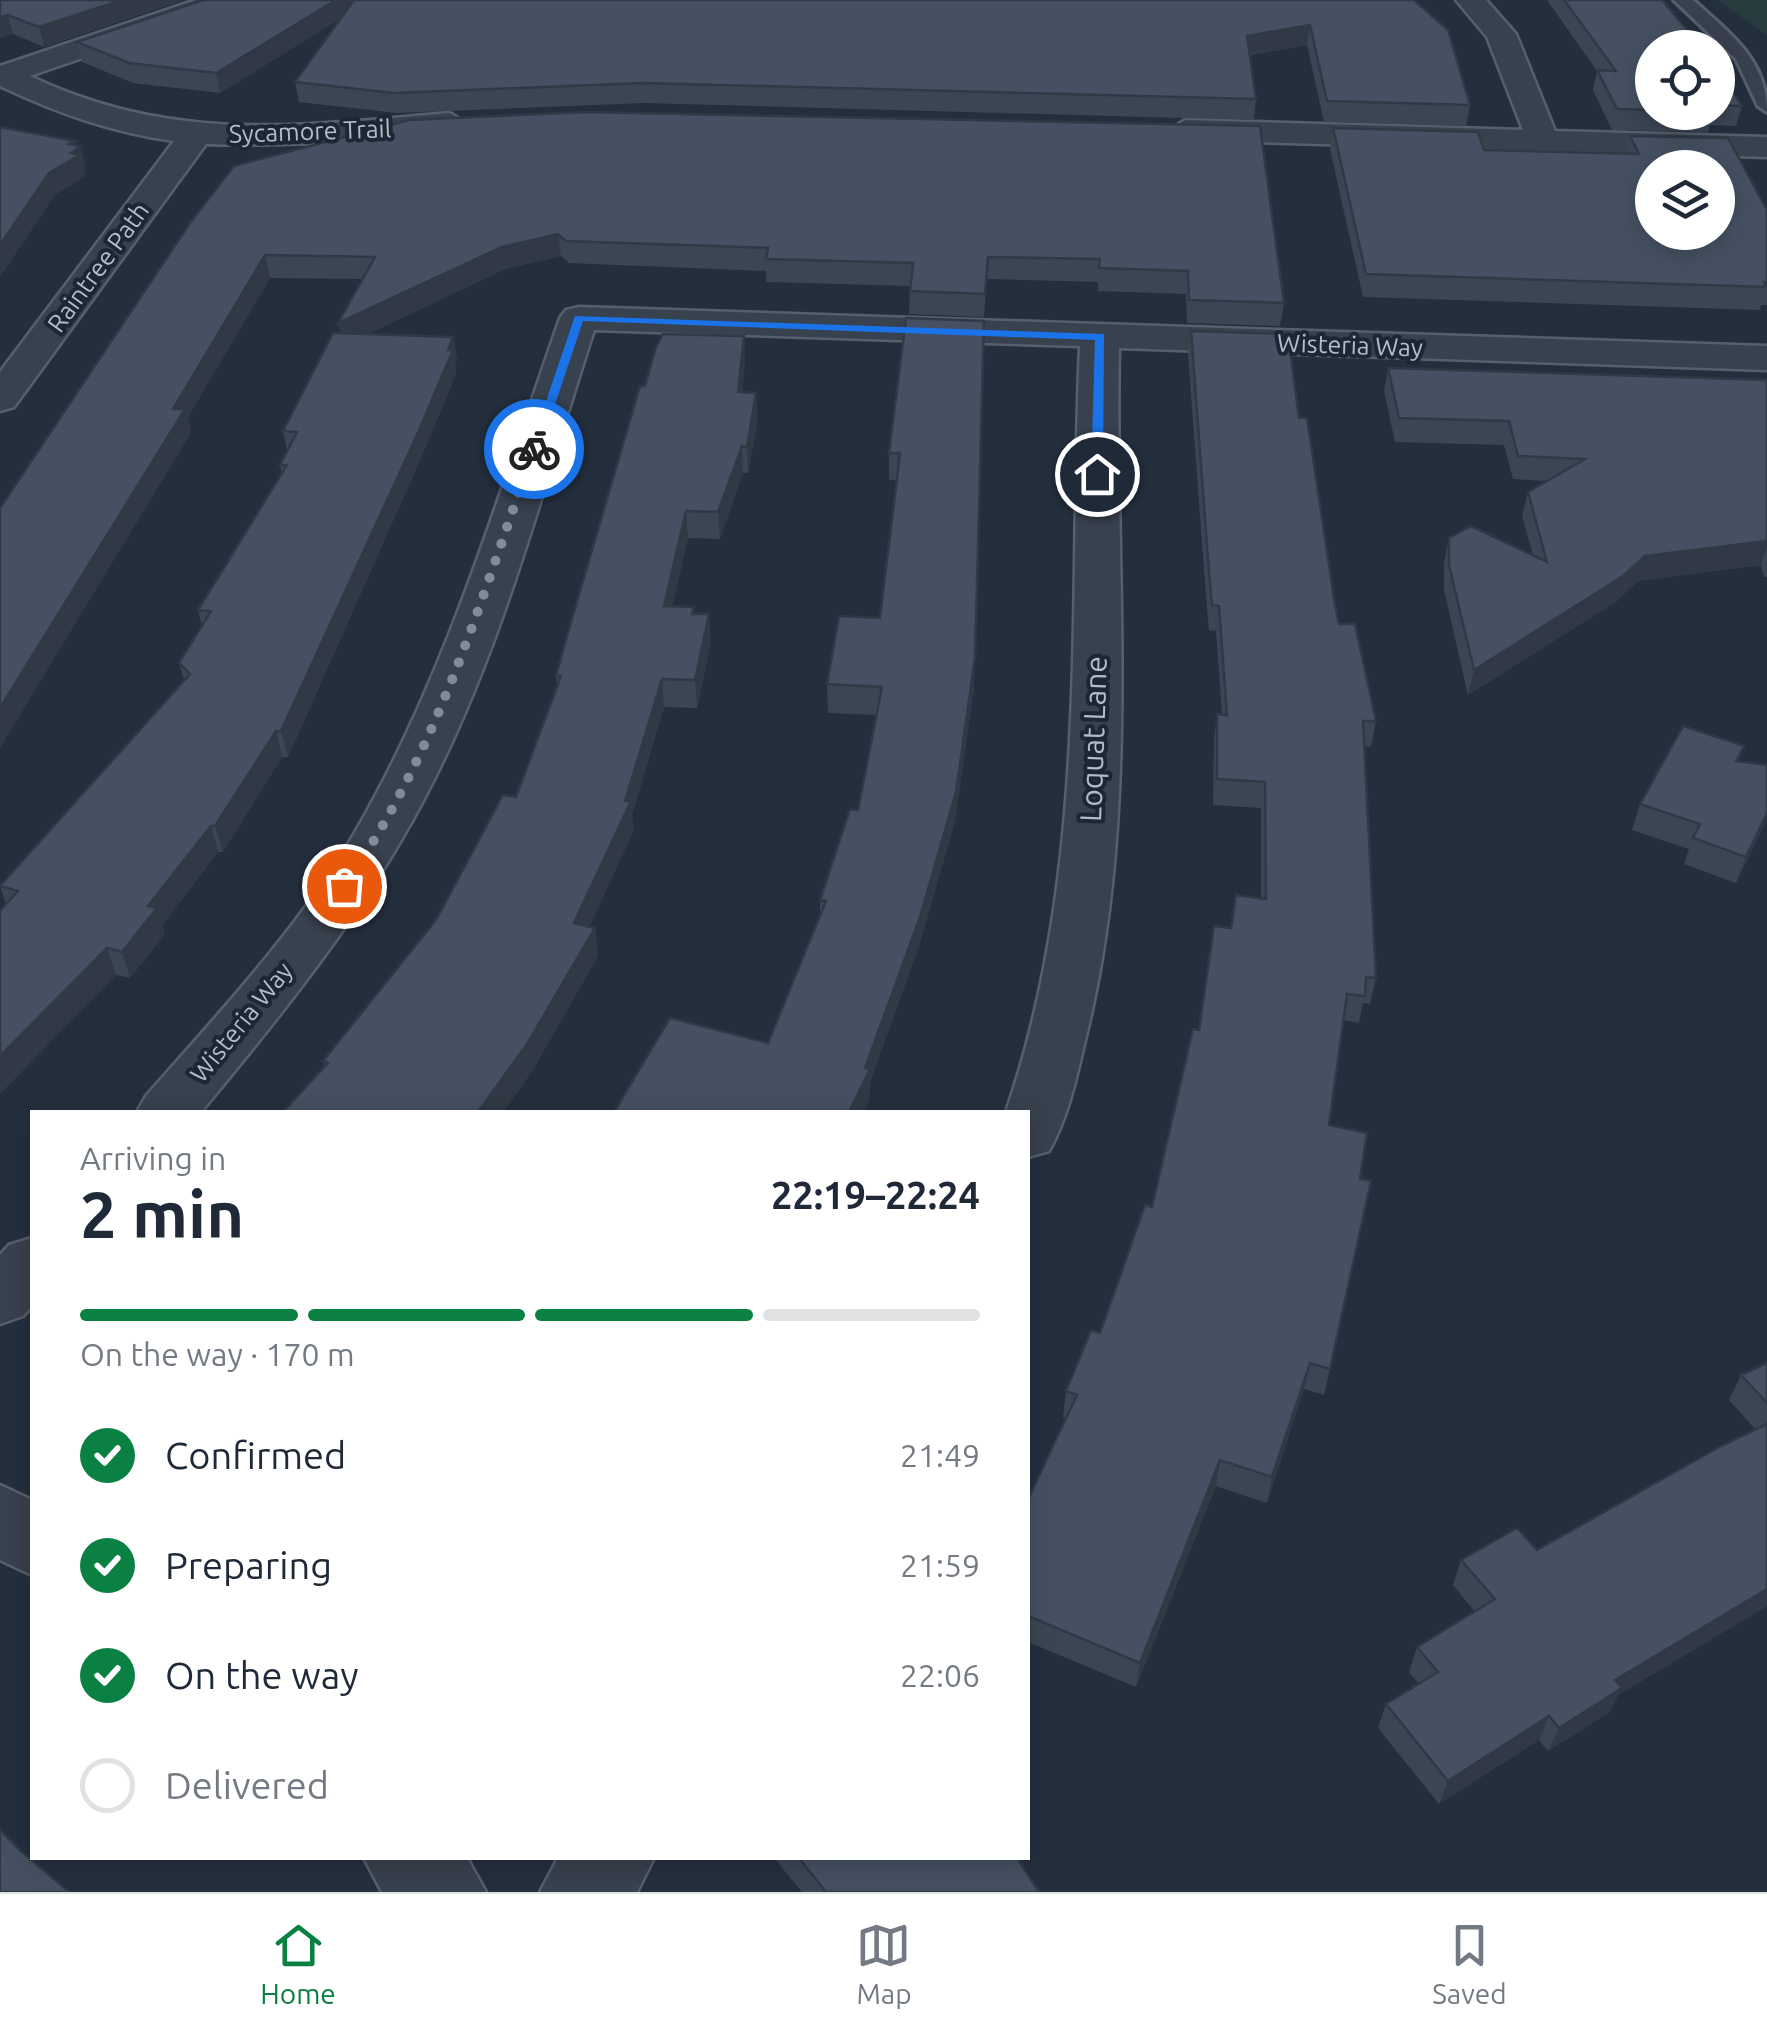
<!DOCTYPE html>
<html lang="en">
<head>
<meta charset="utf-8">
<style>
	:root { --surface:#fff; --page:#f6f6f7; --text:#1f2937; --muted:#747a83; --line:#e0e1e3; --accent:#0b8043 }
	body { margin:0; font-family:Ubuntu,sans-serif; background:var(--page); color:var(--text); height:100vh; display:flex; flex-direction:column; font-size:38px; white-space:nowrap }
	* { box-sizing:border-box; margin:0 }
	p { font-size:32px; color:var(--muted) }
	.icon { flex:none; width:55px; height:55px; fill:none; stroke:currentColor; stroke-width:2; stroke-linecap:round; stroke-linejoin:round }
	.map { position:relative; flex:1; overflow:hidden }
	.sheet { position:absolute; left:30px; top:1110px; width:1000px; height:750px; display:flex; flex-direction:column; background:var(--surface); border-radius:0px; box-shadow:0 5px 25px #0003 }
	.sheet>* { flex:none }
	.controls { position:absolute; left:1635px; top:30px; display:grid; gap:20px }
	.controls a { display:grid; place-items:center; width:100px; height:100px; border-radius:50%; background:var(--surface); box-shadow:0 5px 25px #0003; font-size:50px }
	.pin { position:absolute; display:grid; place-items:center; width:85px; height:85px; color:#fff; margin:-42px; border:5px solid #fff; border-radius:50%; box-shadow:0 2px 10px #0007 }
	.courier { position:absolute; display:grid; place-items:center; width:100px; height:100px; margin:-50px; border:8px solid #1a73e8; border-radius:50%; background:#fff; color:#222; box-shadow:0 2px 12px #0007 }
	.overview em { font-style:normal; font-weight:700 }
	.overview div { display:flex; flex-direction:column-reverse }
	.overview { display:flex; align-items:center; justify-content:space-between; height:170px; padding:0 50px }
	h1 { font-size:65px; font-weight:700; line-height:75px }
	.bar { display:grid; grid-template-columns:repeat(4,1fr); gap:15px 10px; align-content:center; height:120px; padding:0 50px }
	.bar i { height:12px; border-radius:8px; background:var(--line) }
	.bar .current { background:var(--accent) }
	.bar p { grid-column:span 4 }
	ol { padding:0 50px; list-style:none }
	li { display:flex; align-items:center; gap:30px; height:110px }
	li p { margin-inline-start:auto }
	li .icon { padding:10px; border-radius:50%; background:var(--accent); color:#fff; stroke-width:4 }
	li:last-child { color:var(--muted) }
	li i { width:55px; height:55px; border:5px solid var(--line); border-radius:50% }
	.menu { display:flex; justify-content:space-around; align-items:center; height:140px; border-top:2px solid var(--line); background:var(--surface); font-size:28px; color:var(--muted) }
	.menu a { display:grid; justify-items:center; gap:5px }
	.menu .current { color:var(--accent) }
	.map>svg:first-child { display:block }
</style>
</head>
<body>
<div class="map">
<svg width="1767" height="1892" viewBox="0 0 1767 1892">
	<rect width="100%" height="100%" fill="#242f3e"/>
	<polygon fill="#263c3f" points="1718,0 1767,0 1767,35"/>
	<g fill="none" stroke-linecap="round" stroke-linejoin="round">
		<defs>
			<path id="lane" d="M1674 0H1693C1729 33 1767 59 1767 112L1758 106 1736 59Z"/>
			<g id="street">
				<path d="M196 0H238L234 6 30 76C172 144 298 126 450 113L466 123C452 144 241 146 206 144L14 407 0 411V372L174 141C111 132 57 113 0 86V66Z"/>
				<polygon points="1456,0 1486,0 1516,34 1555,131 1767,137 1767,157 1185,140 1169,130 1185,120 1523,130 1487,37"/>
				<path d="M579 307 1767 346V370L1119 348C1114 574 1141 805 1088 1028 1078 1069 1070 1114 1049 1151L1028 1157V1112H1006C1091 864 1068 604 1080 346L594 330C543 487 502 652 424 799 364 913 283 1013 201 1112H137L146 1096C219 1013 297 930 354 834 448 673 499 492 560 318L566 310Z"/>
				<polygon points="32,1238 32,1306 23,1316 0,1324 0,1255 9,1245"/>
				<polygon points="0,1485 32,1500 32,1575 0,1560"/>
				<polygon points="364,1858 467,1858 486,1892 382,1892"/>
				<polygon points="558,1858 654,1858 637,1892 540,1892"/>
			</g>
		</defs>
		<use href="#lane" stroke="#565f6c" stroke-width="6"/>
		<use href="#street" stroke="#565f6c" stroke-width="5"/>
		<use href="#lane" fill="#38414e" fill-rule="evenodd"/>
		<use href="#street" fill="#38414e" fill-rule="evenodd"/>
	</g>
	<g fill="#3b4654">
		<polygon points="0,0 184,0 44,47 13,34"/>
		<polygon points="203,0 1414,0 1470,105 1466,126 1324,122 1307,45 1250,55 1256,99 1254,120 644,103 397,113 299,102 295,82 341,18 220,93 133,83 82,62 77,42"/>
		<polygon points="1547,0 1662,0 1652,48 1652,112 1718,112 1718,68 1742,106 1736,126 1710,125 1708,132 1612,130 1593,90 1597,71"/>
		<polygon points="1260,126 1284,303 1280,326 1187,323 1186,294 1098,291 1098,282 987,279 984,317 909,314 910,286 766,282 766,271 569,263 561,256 505,269 368,334 453,337 457,360 455,364 456,374 421,458 288,757 282,757 223,852 218,852 162,925 165,934 130,978 116,975 6,904 0,886 184,680 179,663 202,626 198,610 282,474 280,465 287,450 283,431 340,333 363,279 270,278 188,417 191,433 0,508 190,223"/>
		<polygon points="1333,128 1484,150 1626,153 1630,136 1767,210 1767,305 1761,305 1760,310 1363,297 1330,149"/>
		<polygon points="906,318 974,687 955,821 919,946 870,1082 870,1099 768,1043 820,915 820,900 858,810 876,715 828,713 827,684 880,618 896,480 889,480 889,453"/>
		<polygon points="1191,331 1299,418 1335,605 1339,624 1376,721 1371,747 1365,746 1376,978 1370,1004 1363,1003 1359,1023 1343,1020 1329,1125 1330,1369 1324,1395 1304,1389 1267,1503 1216,1486 1136,1687 1028,1642 1028,1499 1066,1418 1063,1417 1066,1391 1100,1333 1152,1207 1199,1030 1231,928 1261,898 1261,808 1213,805 1214,740 1217,714 1222,714 1216,631 1209,630 1206,596 1188,354"/>
		<polygon points="744,336 745,361 742,393 758,419 748,473 743,473 720,539 688,538 672,607 694,607 694,614 711,642 697,708 664,707 632,815 634,830 589,926 595,928 598,956 531,1073 324,1067 323,1061 436,920 516,797 557,685 556,676 645,386"/>
		<polygon points="1388,368 1767,380 1767,577 1764,577 1761,565 1638,581 1617,601 1468,695 1444,590 1444,563 1449,538 1533,555 1522,516 1528,492 1547,481 1513,479 1504,445 1395,442 1384,391"/>
		<polygon points="1744,746 1738,762 1767,819 1736,883 1684,864 1689,849 1632,830 1640,804"/>
		<polygon points="1767,1363 1767,1606 1618,1695 1610,1712 1548,1751 1539,1740 1439,1804 1378,1728 1386,1704 1419,1684 1409,1672 1417,1647 1475,1612 1453,1585 1461,1560 1537,1550 1756,1430 1729,1400 1741,1375"/>
		<polygon points="774,1858 1019,1858 1039,1892 802,1892"/>
	</g>
	<g fill="#303945">
		<polygon points="122,0 184,0 44,47 39,27"/>
		<polygon points="336,0 371,0 220,93 216,73"/>
		<polygon points="8,15 13,34 0,38 0,17"/>
		<polygon points="1310,25 1307,45 1245,55 1247,36"/>
		<polygon points="75,141 77,149 81,146 86,168 84,169 86,176 55,195 0,277 0,245 69,144"/>
		<polygon points="558,234 561,256 505,269 343,346 338,323 502,247"/>
		<polygon points="265,255 270,278 188,417 191,433 0,748 0,708 173,409"/>
		<polygon points="744,336 745,361 740,418 738,392"/>
		<polygon points="453,337 457,360 455,364 456,374 421,458 288,757 281,731"/>
		<polygon points="756,393 758,419 748,473 747,447"/>
		<polygon points="742,446 743,473 720,539 718,512"/>
		<polygon points="686,511 688,538 666,634 664,606"/>
		<polygon points="1767,541 1767,548 1761,565 1638,581 1617,601 1468,695 1474,670 1645,556"/>
		<polygon points="709,614 711,642 697,708 695,680"/>
		<polygon points="975,658 974,687 955,821 919,946 870,1082 870,1099 864,1112 849,1112"/>
		<polygon points="662,679 664,707 632,815 634,830 578,952 574,923 625,801"/>
		<polygon points="276,731 282,757 223,852 215,826"/>
		<polygon points="1767,813 1767,819 1736,883 1746,857"/>
		<polygon points="211,826 218,852 162,925 165,934 130,978 122,952 148,906"/>
		<polygon points="595,928 598,956 531,1073 504,1112 478,1112"/>
		<polygon points="107,948 116,975 0,1094 0,1056"/>
		<polygon points="1310,1363 1304,1389 1267,1503 1272,1477"/>
		<polygon points="1220,1460 1216,1486 1136,1687 1140,1663"/>
		<polygon points="1767,1589 1767,1606 1618,1695 1610,1712 1548,1751 1559,1728 1615,1680"/>
		<polygon points="1549,1716 1539,1740 1439,1804 1448,1781"/>
	</g>
	<g fill="#455162" stroke="#303945" stroke-width="2.5" fill-rule="evenodd">
		<polygon points="0,0 122,0 39,27 8,15 0,17"/>
		<polygon points="203,0 336,0 216,73 129,63 77,42"/>
		<polygon points="354,0 1414,0 1448,30 1470,105 1327,101 1310,25 1247,36 1256,99 643,83 394,93 295,82"/>
		<polygon points="1564,0 1662,0 1702,48 1652,48 1652,110 1617,109 1597,70 1616,71"/>
		<polygon points="1718,68 1742,106 1718,105"/>
		<polygon points="587,112 1260,126 1284,303 1189,300 1188,271 1099,268 1100,259 988,257 985,294 910,291 913,263 766,259 768,248 566,241 558,234 502,247 338,323 375,257 265,255 173,409 185,409 0,708 0,508 190,223 234,166 409,120"/>
		<polygon points="0,127 75,141 69,144 81,146 71,153 80,155 49,173 0,245"/>
		<path d="M1333 128 1478 132 1484 150 1639 154 1630 136 1728 138 1767 210V282H1764L1766 287 1366 274ZM1652 168H1718V232H1652Z"/>
		<polygon points="906,318 984,321 975,658 956,792 920,917 865,1068 870,1069 849,1112 614,1112 670,1018 768,1043 826,901 820,900 850,809 858,810 882,687 827,684 839,616 880,618 900,453 889,453"/>
		<polygon points="1191,331 1288,334 1299,418 1307,418 1335,605 1339,624 1355,624 1376,721 1363,721 1376,978 1366,977 1365,996 1347,994 1329,1125 1367,1133 1360,1179 1371,1181 1330,1369 1310,1363 1272,1477 1220,1460 1140,1663 1028,1616 1028,1499 1077,1395 1066,1391 1091,1330 1100,1333 1145,1205 1152,1207 1193,1029 1199,1030 1214,926 1231,928 1236,895 1266,899 1265,782 1217,779 1217,714 1227,715 1219,606 1212,605 1209,572"/>
		<polygon points="333,333 453,337 448,350 453,350 417,435 281,731 276,731 215,826 211,826 148,906 157,908 122,952 107,948 0,1056 0,911 18,891 0,886 190,674 179,663 211,611 198,610 287,465 280,465 297,432 283,431"/>
		<polygon points="663,334 744,336 738,392 756,393 747,447 742,446 718,512 686,511 664,606 694,607 692,614 709,614 695,680 662,679 625,801 631,801 574,923 595,928 527,1044 478,1112 283,1112 328,1063 323,1061 436,920 503,795 516,797 561,676 556,676 567,636 640,386 645,386 656,347"/>
		<polygon points="1388,368 1767,380 1767,541 1645,556 1623,576 1474,670 1449,565 1449,538 1471,526 1547,562 1528,492 1585,459 1518,456 1509,421 1399,418"/>
		<polygon points="1683,726 1744,746 1736,761 1767,765 1767,813 1746,857 1693,838 1700,824 1640,804"/>
		<polygon points="1767,1363 1767,1403 1741,1375"/>
		<polygon points="1767,1424 1767,1589 1615,1680 1622,1688 1559,1728 1549,1716 1448,1781 1386,1704 1438,1672 1417,1647 1495,1599 1461,1560 1517,1528 1537,1550 1721,1446"/>
		<polygon points="0,1830 20,1850 69,1892 0,1892"/>
		<polygon points="799,1858 1017,1858 1039,1892 826,1892"/>
	</g>
	<polygon fill="#1a73e8" points="575,316 1104,334 1103,474 1097,478 1091,474 1095,340 583,321 540,449 529,451"/>
	<g fill="none" stroke-linecap="round" stroke-linejoin="round">
		<path stroke="#828b98" stroke-width="10" stroke-dasharray="0 18" d="M344 886C437 755 481 599 534 449"/>
	</g>
	<g text-anchor="middle" dominant-baseline="central" stroke-width="8" stroke-linejoin="round" paint-order="stroke">
		<g font-size="25" fill="#b4bcc9" stroke="#1d2633">
			<text transform="translate(310 131) rotate(-2)">Sycamore Trail</text>
			<text transform="translate(98 267) rotate(-54)">Raintree Path</text>
			<text transform="translate(1350 345) rotate(2)">Wisteria Way</text>
			<text transform="translate(241 1022) rotate(-51)">Wisteria Way</text>
		</g>
		<g font-size="30" fill="#b4bcc9" stroke="#1d2633">
			<text transform="translate(1093 739) rotate(-88)">Loquat Lane</text>
		</g>
	</g>
</svg>
<div class="controls">
<a><svg class="icon" aria-label="locate" viewBox="0 0 24 24"><circle cx="12" cy="12" r="6"/><path d="M12 2v4M12 18v4M2 12h4M18 12h4"/></svg></a>
<a><svg class="icon" aria-label="layers" viewBox="0 0 24 24"><path d="M12 4l9 5-9 5-9-5zM3 14l9 5 9-5"/></svg></a>
</div>
<div class="pin" style="left:344px;top:886px;background:#ea580c"><svg class="icon" aria-label="bag" viewBox="0 0 24 24"><path d="M5 8h14l-1 12H6zM9 8a3 3 0 0 1 6 0"/></svg></div>
<div class="pin" style="left:1097px;top:474px;background:#1f2937"><svg class="icon" aria-label="home" viewBox="0 0 24 24"><path d="M3 11l9-7 9 7M6 9v11h12V9"/></svg></div>
<div class="courier" style="left:534px;top:449px"><svg class="icon" aria-label="bike" viewBox="0 0 24 24"><circle cx="6" cy="16" r="4"/><circle cx="18" cy="16" r="4"/><path d="M6 16l4-8h5l3 8M10 8l3 8H6M13 5h3"/></svg></div>
<section class="sheet">
<div class="overview"><div><h1>2 min</h1><p>Arriving in</p></div><em>22:19–22:24</em></div>
<div class="bar"><i class="current"></i><i class="current"></i><i class="current"></i><i></i><p>On the way · 170 m</p></div>
<ol>
<li><svg class="icon" aria-label="check" viewBox="0 0 24 24"><path d="M5 12l5 5 9-10"/></svg>Confirmed<p>21:49</p></li>
<li><svg class="icon" aria-label="check" viewBox="0 0 24 24"><path d="M5 12l5 5 9-10"/></svg>Preparing<p>21:59</p></li>
<li><svg class="icon" aria-label="check" viewBox="0 0 24 24"><path d="M5 12l5 5 9-10"/></svg>On the way<p>22:06</p></li>
<li><i></i>Delivered</li>
</ol>
</section>
</div>
<nav class="menu">
<a class="current"><svg class="icon" aria-label="home" viewBox="0 0 24 24"><path d="M3 11l9-7 9 7M6 9v11h12V9"/></svg>Home</a>
<a><svg class="icon" aria-label="map" viewBox="0 0 24 24"><path d="M3 6l6-2 6 2 6-2v14l-6 2-6-2-6 2zM9 4v14M15 6v14"/></svg>Map</a>
<a><svg class="icon" aria-label="saved" viewBox="0 0 24 24"><path d="M7 4h10v16l-5-4-5 4z"/></svg>Saved</a>
</nav>
</body>
</html>
